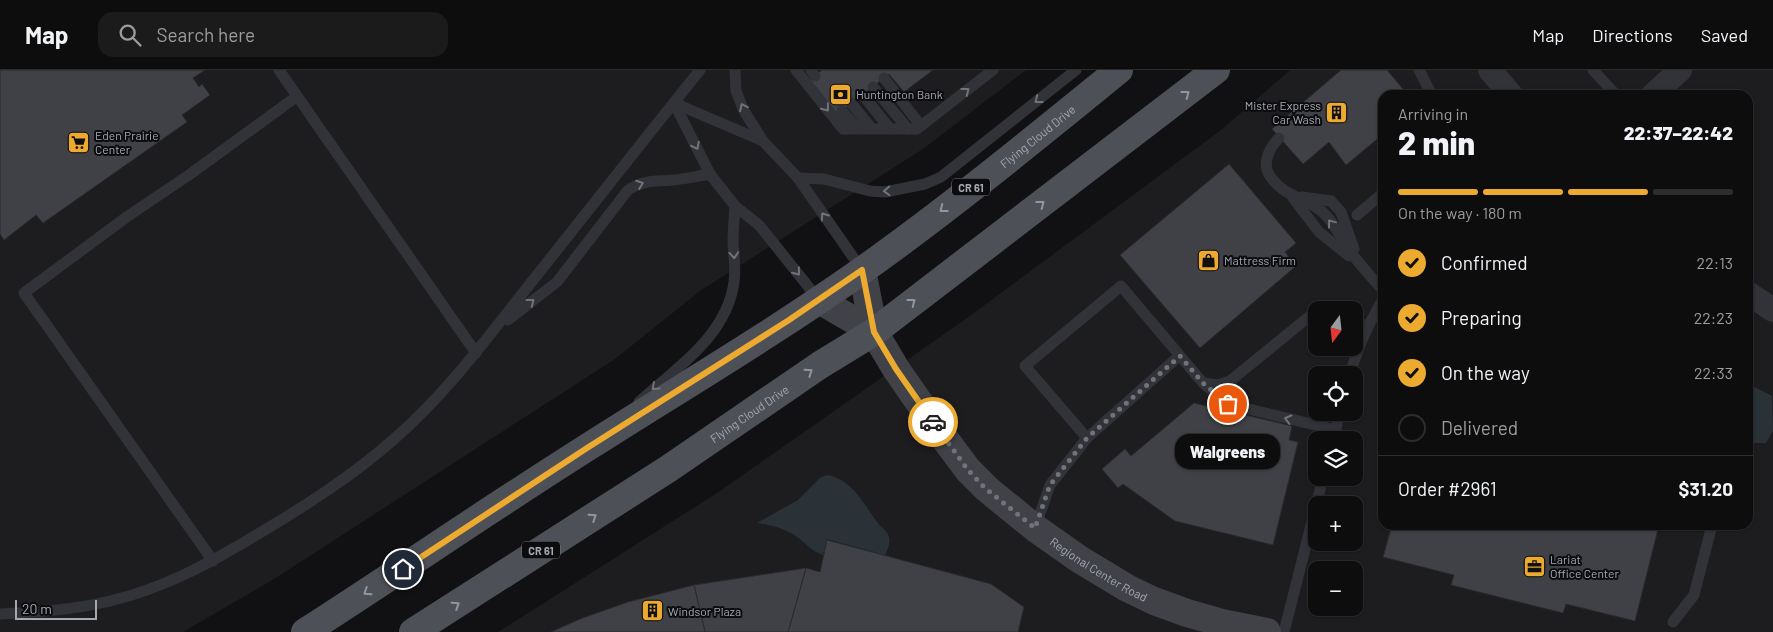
<!DOCTYPE html>
<html lang="en">
<head>
<meta charset="utf-8">
<style>
	:root { --surface:#0d0d0e; --page:#1b1b1c; --text:#f1f3f6; --muted:#9a9c9e; --line:#2d2d2e; --accent:#ecaa30 }
	body { margin:0; font-family:Barlow,sans-serif; background:var(--page); color:var(--text); height:100vh; display:flex; flex-direction:column; font-size:19px; white-space:nowrap }
	* { box-sizing:border-box; margin:0 }
	p { font-size:16px; color:var(--muted) }
	.icon { flex:none; width:28px; height:28px; fill:none; stroke:currentColor; stroke-width:2; stroke-linecap:round; stroke-linejoin:round }
	.map { position:relative; flex:1; overflow:hidden }
	.panel { position:absolute; left:1378px; top:20px; width:375px; height:440px; display:flex; flex-direction:column; background:var(--surface); border-radius:15px; box-shadow:0 1px 4px #0004,0 0 0 1px var(--line) }
	.panel>* { flex:none }
	.needle { width:32px; rotate:195deg }
	.controls { position:absolute; left:1308px; top:231px; display:grid; gap:10px }
	.controls a { display:grid; place-items:center; width:55px; height:55px; border-radius:10px; background:var(--surface); box-shadow:0 1px 4px #0004,0 0 0 1px var(--line); font-size:25px }
	.scale { position:absolute; left:15px; bottom:12px; width:82px; box-sizing:border-box; padding-left:5px; border:2px solid #a3a8b3; border-top:0; font-size:14px; line-height:18px; white-space:nowrap; color:#a3a8b3; -webkit-text-stroke:4px #0c0c0e; paint-order:stroke }
	.pin { position:absolute; display:grid; place-items:center; width:42px; height:42px; color:#fff; margin:-21px; border:2px solid #fff; border-radius:50%; box-shadow:0 1px 5px #0007 }
	.courier { position:absolute; display:grid; place-items:center; width:50px; height:50px; margin:-25px; border:4px solid #ecaa30; border-radius:50%; background:#fff; color:#222; box-shadow:0 1px 6px #0007 }
	.bubble { position:absolute; height:35px; border-radius:15px; background:var(--surface); box-shadow:0 1px 4px #0004,0 0 0 1px var(--line); font-size:16px; font-weight:800; line-height:35px; text-align:center }
	.headline em { font-style:normal; font-weight:800 }
	.headline div { display:flex; flex-direction:column-reverse }
	.headline { display:flex; align-items:center; justify-content:space-between; height:85px; padding:0 20px }
	h1 { font-size:32px; font-weight:800; line-height:38px }
	.bar { display:grid; grid-template-columns:repeat(4,1fr); gap:8px 5px; align-content:center; height:60px; padding:0 20px }
	.bar i { height:6px; border-radius:4px; background:var(--line) }
	.bar .current { background:var(--accent) }
	.bar p { grid-column:span 4 }
	.line { display:flex; align-items:center; gap:12px; padding:0 20px; border-top:1px solid var(--line) }
	.line div { flex:1 }
	ol { padding:0 20px; list-style:none }
	li { display:flex; align-items:center; gap:15px; height:55px }
	li p { margin-inline-start:auto }
	li .icon { padding:5px; border-radius:50%; background:var(--accent); color:#111; stroke-width:4 }
	li:last-child { color:var(--muted) }
	li i { width:28px; height:28px; border:2px solid var(--line); border-radius:50% }
	header { display:flex; align-items:center; gap:30px; box-sizing:border-box; height:70px; padding:0 25px; background:var(--surface); border-bottom:1px solid var(--line) }
	header strong { font-size:24px }
	nav { display:flex; gap:28px; margin-inline-start:auto; font-size:18px }
	.search { width:350px; height:45px; background:var(--page); display:flex; align-items:center; gap:12px; box-sizing:border-box; padding:0 18px; border-radius:15px; color:var(--muted); font-size:19px }
	.map>svg:first-child { display:block }
</style>
</head>
<body>
<header>
<strong>Map</strong>
<div class="search"><svg class="icon" aria-label="search" viewBox="0 0 24 24"><circle cx="10" cy="10" r="6"/><path d="M15 15l6 6"/></svg>Search here</div>
<nav><a>Map</a><a>Directions</a><a>Saved</a></nav>
</header>
<div class="map">
<svg width="1773" height="562" viewBox="0 0 1773 562">
	<rect width="100%" height="100%" fill="#111113"/>
	<g fill="#1d1d20" fill-rule="evenodd">
		<polygon points="0,0 1026,0 923,79 700,221 615,289 274,509 183,562 0,562"/>
		<path d="M1290 0H1773V562H498L717 423 967 248 1221 60ZM1382 25H1748V455H1382ZM1316 240H1354V278H1316ZM1316 305H1354V342H1316ZM1316 370H1354V408H1316ZM1316 435H1354V472H1316ZM1316 500H1354V538H1316Z"/>
	</g>
	<g fill="#2a3238">
		<polygon points="1748,314 1772,326 1773,361 1766,373 1748,373"/>
		<path d="M828 405C853 410 865 436 880 456 892 464 891 473 885 485L827 469 823 485C810 481 806 472 794 465 783 458 771 455 757 453L798 430 821 407Z"/>
	</g>
	<g fill="#404146" stroke="#2b2b2f">
		<polygon points="0,0 205,0 193,8 199,17 202,14 210,25 182,45 187,52 43,153 36,145 4,170 0,164"/>
		<polygon points="822,0 933,0 904,22 889,4 834,47 807,12"/>
		<polygon points="1341,0 1387,0 1408,25 1382,25 1382,65 1346,95 1329,72 1303,94 1272,59"/>
		<polygon points="1229,94 1296,173 1285,182 1296,196 1200,278 1120,185"/>
		<polygon points="1194,333 1292,356 1289,370 1298,372 1273,475 1175,451 1123,414 1118,418 1102,399 1125,379 1131,386"/>
		<polygon points="1392,455 1659,455 1635,551 1566,534 1563,543 1451,515 1454,505 1383,487"/>
		<polygon points="827,470 991,514 1024,537 1018,562 788,562 806,498 820,502"/>
		<polygon points="806,498 788,562 705,562 694,515"/>
		<polygon points="694,515 705,562 551,562 580,549 628,532"/>
	</g>
	<g fill="none" stroke-linecap="round" stroke-linejoin="round">
		<g stroke="#323338" stroke-width="11">
			<polyline points="279,0 476,283"/>
			<polyline points="735,0 736,21 744,41 763,71 798,108 862,200"/>
			<polyline points="796,0 843,59 917,59 993,0"/>
			<polyline points="811,0 815,6"/>
			<polyline points="1419,0 1432,25"/>
			<polyline points="1593,0 1616,25"/>
			<polyline points="884,8 921,56"/>
			<polyline points="873,17 908,59"/>
			<polyline points="863,25 890,59"/>
			<polyline points="674,33 710,104 735,136 759,155 819,230"/>
			<polyline points="674,33 763,71"/>
			<polyline points="851,33 872,59"/>
			<polyline points="842,41 858,59"/>
			<path d="M1279 68C1270 77 1261 93 1270 106 1282 125 1304 128 1320 140 1332 149 1340 166 1348 178 1358 193 1370 206 1382 219"/>
			<polyline points="798,108 824,109 870,121 885,122 925,114 941,107 1076,0"/>
			<polyline points="1302,127 1331,131 1341,142 1354,179"/>
			<polyline points="1293,128 1319,162 1349,186"/>
			<polyline points="1357,145 1382,124"/>
			<polyline points="1354,248 1366,257"/>
			<path d="M508 250 557 212 628 120C645 109 656 112 674 110 686 109 698 106 710 104"/>
			<path d="M1350 305C1357 278 1368 255 1382 231"/>
			<polyline points="1203,313 1228,334 1336,360"/>
			<path d="M639 332C676 298 727 266 734 212 736 199 734 187 733 174 733 162 734 149 735 136"/>
			<polyline points="1087,368 1025,296 1121,216 1203,313 1218,315 1230,311 1316,241"/>
			<polyline points="1333,370 1340,342"/>
			<polyline points="1035,458 1050,415 1087,368 1179,286"/>
			<polyline points="213,491 24,223 128,146 189,105 296,27"/>
			<path d="M0 544C37 542 73 540 110 531 162 519 208 494 253 467 302 438 351 407 393 370 446 324 487 268 530 214 587 142 643 71 700 0"/>
			<polyline points="1673,552 1694,525 1712,455"/>
			<polyline points="1284,562 1323,408"/>
		</g>
		<g stroke="#323338" stroke-width="24">
			<polyline points="1490,0 1511,25"/>
			<polyline points="1653,25 1680,0"/>
			<polyline points="1748,223 1773,240"/>
		</g>
		<g stroke="#404248" stroke-width="28">
			<path id="s1" d="M862 200 874 262 896 299 939 361 968 400 987 419 1035 458 1079 489 1127 518 1154 531 1187 543 1222 553 1267 562"/>
			<polyline points="819,230 874,262"/>
		</g>
		<g stroke="#4e5057" stroke-width="28">
			<path id="s2" d="M305 562C400 501 493 437 588 377 679 319 772 264 860 202 949 139 1034 69 1119 0"/>
			<path id="s3" d="M413 562 668 399 820 295 874 262 1216 0"/>
		</g>
	</g>
	<defs><path id="oneway-chevron" d="M-2-3.5L2.5 0L-2 3.5" fill="none" stroke-width="1.6" stroke-linecap="round" stroke-linejoin="round" transform="scale(1.25)"/></defs>
	<g stroke="#70737c">
		<use href="#oneway-chevron" transform="translate(966 21) rotate(-38)"/>
		<use href="#oneway-chevron" transform="translate(1038 30) rotate(142)"/>
		<use href="#oneway-chevron" transform="translate(743 37) rotate(-116)"/>
		<use href="#oneway-chevron" transform="translate(826 38) rotate(52)"/>
		<use href="#oneway-chevron" transform="translate(696 76) rotate(63)"/>
		<use href="#oneway-chevron" transform="translate(640 114) rotate(-20)"/>
		<use href="#oneway-chevron" transform="translate(887 121) rotate(178)"/>
		<use href="#oneway-chevron" transform="translate(824 146) rotate(-125)"/>
		<use href="#oneway-chevron" transform="translate(1331 153) rotate(-127)"/>
		<use href="#oneway-chevron" transform="translate(734 185) rotate(86)"/>
		<use href="#oneway-chevron" transform="translate(797 202) rotate(51)"/>
		<use href="#oneway-chevron" transform="translate(531 232) rotate(-38)"/>
		<use href="#oneway-chevron" transform="translate(655 317) rotate(138)"/>
		<use href="#oneway-chevron" transform="translate(1288 349) rotate(-166)"/>
	</g>
	<g stroke="#9296a1">
		<use href="#oneway-chevron" transform="translate(1186 24) rotate(-37)"/>
		<use href="#oneway-chevron" transform="translate(1041 134) rotate(-37)"/>
		<use href="#oneway-chevron" transform="translate(943 139) rotate(142)"/>
		<use href="#oneway-chevron" transform="translate(912 232) rotate(-38)"/>
		<use href="#oneway-chevron" transform="translate(809 302) rotate(-34)"/>
		<use href="#oneway-chevron" transform="translate(593 447) rotate(-33)"/>
		<use href="#oneway-chevron" transform="translate(367 522) rotate(147)"/>
		<use href="#oneway-chevron" transform="translate(456 535) rotate(-33)"/>
	</g>
	<g fill="none" stroke-linecap="round" stroke-linejoin="round">
		<polyline stroke="#70737b" stroke-width="5" stroke-dasharray="0 9" points="933,352 968,400 986,419 1035,458 1050,415 1087,368 1180,286 1203,313 1228,334"/>
		<polyline stroke="#ecaa30" stroke-width="6" points="403,499 587,378 789,250 862,200 874,262 896,299 933,352"/>
	</g>
	<defs>
		<symbol id="bank-square" viewBox="-11 -11 22 22"><rect x="-9" y="-9" width="18" height="18" rx="4" fill="#ecaa30" stroke="#0c0c0e"/><path d="M-6-4H6V4H-6ZM0-2.3a2.3 2.3 0 1 0 0 4.6a2.3 2.3 0 1 0 0-4.6Z" fill="#111"/></symbol>
		<symbol id="building-square" viewBox="-11 -11 22 22"><rect x="-9" y="-9" width="18" height="18" rx="4" fill="#ecaa30" stroke="#0c0c0e"/><path d="M-4-6H4V6H1V3H-1V6H-4ZM-2.5-4.3h1.7v1.8h-1.7ZM.8-4.3h1.7v1.8H.8ZM-2.5-1h1.7V.8h-1.7ZM.8-1h1.7V.8H.8Z" fill="#111"/></symbol>
		<symbol id="supermarket-square" viewBox="-11 -11 22 22"><rect x="-9" y="-9" width="18" height="18" rx="4" fill="#ecaa30" stroke="#0c0c0e"/><path d="M-6-5.5h2.5l.6 2H6L4.5 2H-2.5L-4.4-4H-6ZM-1.5 3.2a1.3 1.3 0 1 0 .1 0ZM3 3.2a1.3 1.3 0 1 0 .1 0Z" fill="#111"/></symbol>
		<symbol id="shop-square" viewBox="-11 -11 22 22"><rect x="-9" y="-9" width="18" height="18" rx="4" fill="#ecaa30" stroke="#0c0c0e"/><path d="M-5-2.5h2.3a2.7 3.5 0 0 1 5.4 0H5L5.5 6h-11ZM-1.5-2.5h3a1.5 2.3 0 0 0-3 0Z" fill="#111"/></symbol>
		<symbol id="office-square" viewBox="-11 -11 22 22"><rect x="-9" y="-9" width="18" height="18" rx="4" fill="#ecaa30" stroke="#0c0c0e"/><path d="M-6-3h4V-5.5h4V-3h4V5H-6ZM-1-4.5V-3h2v-1.5ZM-6 0V1H6V0Z" fill="#111"/></symbol>
	</defs>
	<g fill-rule="evenodd">
		<use href="#bank-square" x="828" y="12" width="25" height="25"/>
		<use href="#building-square" x="1324" y="30" width="25" height="25"/>
		<use href="#supermarket-square" x="66" y="60" width="25" height="25"/>
		<use href="#shop-square" x="1196" y="178" width="25" height="25"/>
		<use href="#office-square" x="1522" y="484" width="25" height="25"/>
		<use href="#building-square" x="640" y="528" width="25" height="25"/>
	</g>
	<g text-anchor="middle" dominant-baseline="central" stroke-width="4" stroke-linejoin="round" paint-order="stroke">
		<g fill="#0c0c0e" stroke="#767982" stroke-width="1">
			<rect x="952" y="108.5" width="38" height="17" rx="4"/>
			<rect x="522" y="471.5" width="38" height="17" rx="4"/>
		</g>
		<g font-size="11" font-weight="bold" fill="#a3a8b3">
			<text x="971" y="117">CR 61</text>
			<text x="541" y="480">CR 61</text>
		</g>
		<g font-size="12" fill="#a3a8b3" stroke="#0c0c0e" text-anchor="start">
			<text x="856" y="24">Huntington Bank</text>
			<text x="1321" y="35" text-anchor="end">Mister Express<tspan x="1321" dy="14">Car Wash</tspan></text>
			<text x="95" y="65">Eden Prairie<tspan x="95" dy="14">Center</tspan></text>
			<text x="1224" y="190">Mattress Firm</text>
			<text x="1550" y="489">Lariat<tspan x="1550" dy="14">Office Center</tspan></text>
			<text x="668" y="541">Windsor Plaza</text>
		</g>
		<g font-size="12" fill="#a3a8b3" stroke="#0c0c0e">
			<text stroke="none"><textPath href="#s2" startOffset="885">Flying Cloud Drive</textPath></text>
			<text stroke="none"><textPath href="#s3" startOffset="401">Flying Cloud Drive</textPath></text>
			<text stroke="none"><textPath href="#s1" startOffset="395">Regional Center Road</textPath></text>
		</g>
	</g>
</svg>
<div class="controls">
<a><svg class="needle" viewBox="-14 -14 28 28"><path d="M0-13l5 13h-10z" fill="#e53935"/><path d="M0 13l5-13h-10z" fill="#9a9c9e"/></svg></a>
<a><svg class="icon" aria-label="locate" viewBox="0 0 24 24"><circle cx="12" cy="12" r="6"/><path d="M12 2v4M12 18v4M2 12h4M18 12h4"/></svg></a>
<a><svg class="icon" aria-label="layers" viewBox="0 0 24 24"><path d="M12 4l9 5-9 5-9-5zM3 14l9 5 9-5"/></svg></a>
<a>+</a>
<a>−</a>
</div>
<div class="scale">20 m</div>
<div class="pin" style="left:1228px;top:334px;background:#ea580c"><svg class="icon" aria-label="bag" viewBox="0 0 24 24"><path d="M5 8h14l-1 12H6zM9 8a3 3 0 0 1 6 0"/></svg></div>
<div class="pin" style="left:403px;top:499px;background:#1f2937"><svg class="icon" aria-label="home" viewBox="0 0 24 24"><path d="M3 11l9-7 9 7M6 9v11h12V9"/></svg></div>
<div class="courier" style="left:933px;top:352px"><svg class="icon" aria-label="car" viewBox="0 0 24 24"><path d="M5 17H2v-5l4-1 3-4h7l3 4 3 1v5h-3M9 17h6M6 11h13"/><circle cx="7" cy="17" r="2"/><circle cx="17" cy="17" r="2"/></svg></div>
<div class="bubble" style="left:1175px;top:364px;width:105px">Walgreens</div>
<section class="panel">
<div class="headline"><div><h1>2 min</h1><p>Arriving in</p></div><em>22:37–22:42</em></div>
<div class="bar"><i class="current"></i><i class="current"></i><i class="current"></i><i></i><p>On the way · 180 m</p></div>
<ol>
<li><svg class="icon" aria-label="check" viewBox="0 0 24 24"><path d="M5 12l5 5 9-10"/></svg>Confirmed<p>22:13</p></li>
<li><svg class="icon" aria-label="check" viewBox="0 0 24 24"><path d="M5 12l5 5 9-10"/></svg>Preparing<p>22:23</p></li>
<li><svg class="icon" aria-label="check" viewBox="0 0 24 24"><path d="M5 12l5 5 9-10"/></svg>On the way<p>22:33</p></li>
<li><i></i>Delivered</li>
</ol>
<div class="line" style="height:65px"><div>Order #2961</div><b>$31.20</b></div>
</section>
</div>
</body>
</html>
